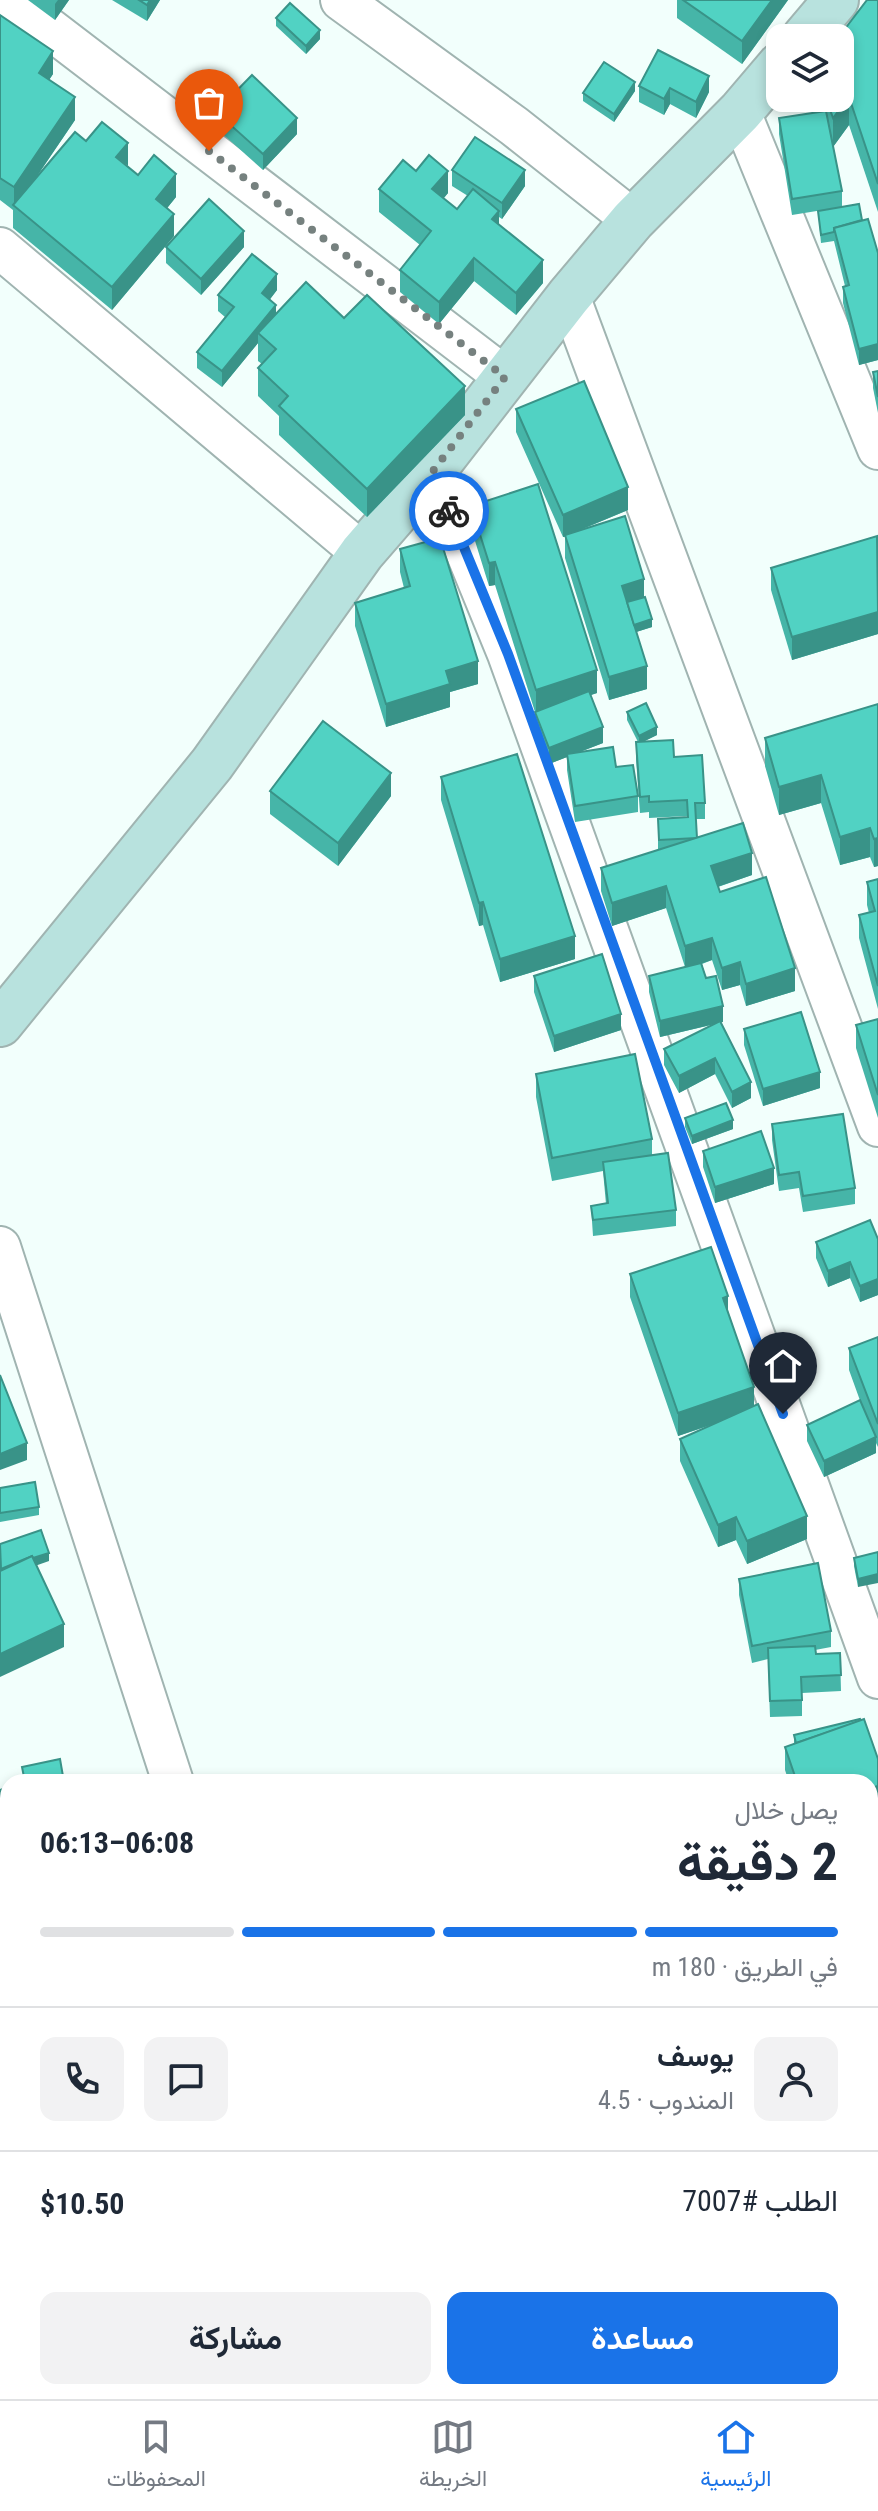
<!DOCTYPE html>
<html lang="ar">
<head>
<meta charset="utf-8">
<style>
	:root { --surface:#fff; --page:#f2f2f3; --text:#1f2937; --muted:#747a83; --line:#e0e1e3; --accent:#1a73e8 }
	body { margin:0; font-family:"Roboto Condensed",Vazirmatn,sans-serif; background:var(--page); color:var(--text); direction:rtl; height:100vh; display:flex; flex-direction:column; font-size:30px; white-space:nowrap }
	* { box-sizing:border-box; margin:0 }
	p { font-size:26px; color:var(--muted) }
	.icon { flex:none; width:44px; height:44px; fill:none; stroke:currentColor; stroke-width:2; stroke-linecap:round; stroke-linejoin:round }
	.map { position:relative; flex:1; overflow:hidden; direction:ltr }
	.drawer { position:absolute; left:0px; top:1774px; width:878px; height:626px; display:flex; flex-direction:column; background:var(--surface); border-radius:24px 24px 0 0; box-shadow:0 4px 12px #0003; direction:rtl }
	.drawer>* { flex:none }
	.controls { position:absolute; left:766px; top:24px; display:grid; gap:16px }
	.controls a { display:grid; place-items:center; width:88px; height:88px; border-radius:16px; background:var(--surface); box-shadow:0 4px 12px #0003; font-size:40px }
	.pin { position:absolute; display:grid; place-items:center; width:68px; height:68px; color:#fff; margin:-82px -34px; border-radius:50% 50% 50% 0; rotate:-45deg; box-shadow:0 0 8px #0007 }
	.pin .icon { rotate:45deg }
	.courier { position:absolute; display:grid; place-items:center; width:80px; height:80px; margin:-40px; border:6px solid #1a73e8; border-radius:50%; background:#fff; color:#222; box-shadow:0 2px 10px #0007 }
	.head em { font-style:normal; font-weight:700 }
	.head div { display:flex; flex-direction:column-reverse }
	.head { display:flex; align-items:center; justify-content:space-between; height:136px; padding:0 40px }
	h1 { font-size:52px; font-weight:700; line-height:60px }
	.bar { display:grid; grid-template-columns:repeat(4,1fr); gap:12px 8px; align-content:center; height:96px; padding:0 40px }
	.bar i { height:10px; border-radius:6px; background:var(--line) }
	.bar .on { background:var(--accent) }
	.bar p { grid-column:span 4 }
	.line { display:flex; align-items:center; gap:20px; padding:0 40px; border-top:2px solid var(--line) }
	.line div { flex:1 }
	.round { display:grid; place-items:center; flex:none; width:84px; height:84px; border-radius:16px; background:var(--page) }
	.cta { display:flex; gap:16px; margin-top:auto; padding:16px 40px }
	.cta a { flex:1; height:92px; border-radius:16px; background:var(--accent); color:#fff; font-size:32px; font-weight:700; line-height:92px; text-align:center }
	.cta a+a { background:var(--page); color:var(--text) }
	.menu { display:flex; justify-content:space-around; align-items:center; height:112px; border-top:2px solid var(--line); background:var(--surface); font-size:22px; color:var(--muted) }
	.menu a { display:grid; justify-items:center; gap:4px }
	.menu .on { color:var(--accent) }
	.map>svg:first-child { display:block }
</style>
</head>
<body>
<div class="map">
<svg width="878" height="2399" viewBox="0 0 878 2399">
	<rect width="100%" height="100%" fill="#f2fffc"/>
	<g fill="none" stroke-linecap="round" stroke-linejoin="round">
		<defs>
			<g id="street">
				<polyline points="12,0 505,377"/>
				<polyline points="341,0 514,126 633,220"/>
				<polyline points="740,112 878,449"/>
				<polyline points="0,248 362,553"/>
				<polyline points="569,296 878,1126"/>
				<polyline points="433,471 508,654 878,1678"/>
				<polyline points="0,1247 173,1782"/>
				<polyline points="0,2271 8,2268"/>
			</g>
			<g id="secondary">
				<polyline points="804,38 836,0"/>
				<polyline points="0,1024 212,764 362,553 433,471 569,296 633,220 740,112 780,65"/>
			</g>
		</defs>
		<use href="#street" stroke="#a0b4b1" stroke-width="44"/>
		<use href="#secondary" stroke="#a0b4b1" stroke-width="48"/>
		<use href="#street" stroke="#fff" stroke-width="40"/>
		<use href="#secondary" stroke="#b8e2de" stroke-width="44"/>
	</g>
	<g fill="#46b5a8">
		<polygon points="28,0 69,0 55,20"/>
		<polygon points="112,0 160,0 147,21"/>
		<polygon points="677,0 788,0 742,64 677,18"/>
		<polygon points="878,0 878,212 849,125 833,147 842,191 842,207 862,220 878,253 878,360 859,365 843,303 843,287 845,286 834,241 821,243 818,211 829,209 792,215 779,134 779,118 824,111 824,103 822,98 840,98"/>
		<polygon points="0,15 53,74 49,80 75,120 33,182 86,141 127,166 138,175 176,197 167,208 174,236 112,310 13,228 13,210 0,200"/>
		<polygon points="276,18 320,39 306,54 276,26"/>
		<polygon points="639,86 709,92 696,118 670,104 664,115 639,102"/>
		<polygon points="635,91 614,122 583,101 583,93"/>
		<polygon points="216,112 297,134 263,170 216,128"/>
		<polygon points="452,170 525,186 502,219 499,217 499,225 543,283 516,315 474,281 439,324 400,292 400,270 420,245 379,212 379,189 448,193 443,199 457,209 468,196 452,186"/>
		<polygon points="166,247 244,247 201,295 166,263"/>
		<polygon points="277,290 269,300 276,314 344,318 465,415 367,517 279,435 279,416 258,396 258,368 262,364 258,361 258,343 222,387 197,368 197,352 225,317 218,311 218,295"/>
		<polygon points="878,371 878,413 873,388 873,372"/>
		<polygon points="516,409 628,510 578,531 644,597 652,627 636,632 647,689 609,700 565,558 565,537 563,537 516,432"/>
		<polygon points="471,506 597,693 591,695 603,743 577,753 616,767 638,796 638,812 575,822 567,770 567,757 549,764 535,728 535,712 495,585 489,586 471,528"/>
		<polygon points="878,538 878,634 792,660 771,590 771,568"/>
		<polygon points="400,549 478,684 450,692 450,707 386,727 355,626 355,603 404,588 400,572"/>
		<polygon points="878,704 878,866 874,867 870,857 840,865 821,803 779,815 765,766 765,738"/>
		<polygon points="627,712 657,735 642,742 674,757 705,803 705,819 696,819 697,838 752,875 718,887 720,892 795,991 746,1006 740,985 722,990 712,960 702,964 706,978 723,1022 721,1022 751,1098 732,1108 715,1074 679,1093 664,1065 664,1049 715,1024 660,1037 649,992 649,976 685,967 666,908 612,926 601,891 601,868 658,850 658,819 687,817 687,816 649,818 649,812 640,813 636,759 636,742 638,742 627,720"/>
		<polygon points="441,777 575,959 500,982 483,925 479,926 441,800"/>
		<polygon points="270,791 391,796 338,866 270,814"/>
		<polygon points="878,879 878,1009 859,938 859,915 869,913 867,905 867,882"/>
		<polygon points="534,976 621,1030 554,1052 534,992"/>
		<polygon points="878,1019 878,1118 856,1048 856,1025"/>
		<polygon points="744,1029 820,1088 763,1106 744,1045"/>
		<polygon points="536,1074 652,1139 652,1155 676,1210 676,1226 593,1236 591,1206 606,1204 603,1171 552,1181 536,1097"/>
		<polygon points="685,1118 733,1129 692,1144 685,1127"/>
		<polygon points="772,1124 855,1188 855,1204 803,1212 799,1188 779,1191 772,1140"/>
		<polygon points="703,1151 774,1184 715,1203 703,1167"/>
		<polygon points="878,1239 878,1295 860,1302 850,1278 828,1287 816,1258 816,1242"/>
		<polygon points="630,1274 728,1311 754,1406 807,1539 747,1564 736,1540 718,1547 680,1461 680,1439 714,1424 678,1436 630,1297"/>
		<polygon points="878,1337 878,1447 876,1443 876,1453 824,1477 807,1441 807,1425 862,1406 849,1370 849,1348"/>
		<polygon points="0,1488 39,1507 39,1515 0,1522"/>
		<polygon points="878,1552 858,1587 854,1566 854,1558"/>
		<polygon points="739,1579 831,1631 831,1647 815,1650 816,1654 840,1653 841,1691 802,1693 802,1716 770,1717 768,1659 752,1663 739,1595"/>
		<polygon points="794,1735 878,1759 878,1808 870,1811 870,1782 789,1782 785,1770 785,1747 794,1744"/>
		<polygon points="8,1936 8,2005 0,1983 0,1939"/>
		<polygon points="82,2392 145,2392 147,2399 84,2399"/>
	</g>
	<g fill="#399388">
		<polygon points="58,0 69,0 55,20 55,4"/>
		<polygon points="150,0 160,0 147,21 147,5"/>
		<polygon points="772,0 788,0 742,64 742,41"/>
		<polygon points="320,30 320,39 306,54 306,46"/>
		<polygon points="53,51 53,74 39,95 39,73"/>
		<polygon points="709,76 709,92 696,118 696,102"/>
		<polygon points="635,82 635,91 614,122 614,114"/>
		<polygon points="670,88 670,104 664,115 664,99"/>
		<polygon points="75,97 75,120 16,207 14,205 14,187"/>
		<polygon points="849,97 849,125 833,147 833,118"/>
		<polygon points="297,118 297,134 263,170 263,154"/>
		<polygon points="128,143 128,166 116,157"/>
		<polygon points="525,170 525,186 502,219 502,203"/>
		<polygon points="448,171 448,193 432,212 432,189"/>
		<polygon points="176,174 176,197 156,222 156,199"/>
		<polygon points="499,211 499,233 492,219"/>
		<polygon points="174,214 174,236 112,310 112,287"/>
		<polygon points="244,231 244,247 201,295 201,279"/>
		<polygon points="474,258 474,281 439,324 439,302"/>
		<polygon points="543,260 543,283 516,315 516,293"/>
		<polygon points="277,274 277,290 262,310 262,293"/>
		<polygon points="276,305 276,321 258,333 258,343 222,387 222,371"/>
		<polygon points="878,344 878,360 859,365 859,349"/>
		<polygon points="465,386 465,415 367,517 367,489"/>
		<polygon points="628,487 628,510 563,537 563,515"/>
		<polygon points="495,562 495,585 489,586 489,563"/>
		<polygon points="644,579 644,602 625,608 622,586"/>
		<polygon points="878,612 878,634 792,660 792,637"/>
		<polygon points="652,619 652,627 630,634 630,626"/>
		<polygon points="478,661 478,684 450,692 450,707 386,727 386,704 446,671"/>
		<polygon points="647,666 647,689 609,700 609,677"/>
		<polygon points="597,670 597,693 536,713 536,690"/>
		<polygon points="603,727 603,743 549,764 549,748"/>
		<polygon points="657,727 657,735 639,744 639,736"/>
		<polygon points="391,773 391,796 338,866 338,843"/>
		<polygon points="821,775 821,803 779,815 779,787"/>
		<polygon points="870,828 870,857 840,865 840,837"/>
		<polygon points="878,838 878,866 874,867 874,839"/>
		<polygon points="752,853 752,875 711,889 711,866"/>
		<polygon points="666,886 666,908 612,926 612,903"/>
		<polygon points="483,902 483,925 479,926 479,903"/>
		<polygon points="575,936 575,959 500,982 500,959"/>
		<polygon points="712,938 712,960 685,969 685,946"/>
		<polygon points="740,962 740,985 722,990 722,968"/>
		<polygon points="795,968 795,991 746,1006 746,984"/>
		<polygon points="723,1006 723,1022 660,1037 660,1021"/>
		<polygon points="621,1014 621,1030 554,1052 554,1036"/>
		<polygon points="715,1058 715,1074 679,1093 679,1076"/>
		<polygon points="820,1072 820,1088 763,1106 763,1089"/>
		<polygon points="751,1082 751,1098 732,1108 732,1092"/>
		<polygon points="733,1120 733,1129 692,1144 692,1136"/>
		<polygon points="774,1168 774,1184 715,1203 715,1187"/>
		<polygon points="850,1262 850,1278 828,1287 828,1271"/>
		<polygon points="878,1279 878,1295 860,1302 860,1286"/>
		<polygon points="728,1296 728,1319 723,1298"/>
		<polygon points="754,1387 754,1410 678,1436 678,1413"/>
		<polygon points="876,1437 876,1453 824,1477 824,1461"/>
		<polygon points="27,1443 27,1460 0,1470 0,1454"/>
		<polygon points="807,1516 807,1539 747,1564 747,1541"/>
		<polygon points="736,1517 736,1540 718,1547 718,1525"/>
		<polygon points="49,1553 49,1561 1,1578 1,1569"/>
		<polygon points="878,1574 878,1583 858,1587 858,1579"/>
		<polygon points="64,1624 64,1647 0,1677 0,1654"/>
		<polygon points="878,1786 878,1808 870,1811 870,1788"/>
		<polygon points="8,1867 8,1889 0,1893 0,1870"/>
		<polygon points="878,1966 878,1989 870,1992 870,1969"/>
		<polygon points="8,2363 8,2386 0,2388 0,2365"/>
		<rect x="87" y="2392" width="10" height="7"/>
		<polygon points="265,2392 290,2392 265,2399"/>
	</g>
	<g fill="#51d2c3" stroke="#399388" stroke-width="2">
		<polygon points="139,0 150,0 147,5"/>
		<polygon points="683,0 772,0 742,41"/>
		<polygon points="867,0 878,0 878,184 849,97 833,118 826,98 840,98 840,38 838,38"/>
		<polygon points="290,3 320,30 306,46 276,18"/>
		<polygon points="0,15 53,51 39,73 75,97 14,187 0,178"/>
		<polygon points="658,50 709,76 696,102 670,88 664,99 639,86"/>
		<polygon points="604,62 635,82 614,114 583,93"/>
		<polygon points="252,75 297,118 263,154 216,112"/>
		<polygon points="826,111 842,191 792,199 779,118"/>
		<polygon points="102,122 128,143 116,157 138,175 154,155 176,174 156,199 174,214 112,287 13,205 75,132 86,141"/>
		<polygon points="475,137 525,170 502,203 452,170"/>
		<polygon points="429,155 448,171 432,189 457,209 473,189 499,211 492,219 543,260 516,293 474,258 439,302 400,270 431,231 379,189 403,160 416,171"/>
		<polygon points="209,199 244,231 201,279 166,247"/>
		<polygon points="859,204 862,220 834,228 834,232 821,235 818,211"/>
		<polygon points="868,219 878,253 878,344 859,349 843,287 849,285 834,228"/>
		<polygon points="252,254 277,274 262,293 276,305 222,371 197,352 234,307 218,295"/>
		<polygon points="306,282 344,318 367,295 465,386 367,489 279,406 288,396 258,368 276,349 258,333"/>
		<polygon points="878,371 878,397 873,372"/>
		<polygon points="584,381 628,487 563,515 516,409"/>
		<polygon points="538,484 597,670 536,690 495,562 489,563 471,506"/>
		<polygon points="625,516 644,579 622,586 647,666 609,677 565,535"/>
		<polygon points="877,536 878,612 792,637 771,568"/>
		<polygon points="440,538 478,661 446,671 450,684 386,704 355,603 410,586 400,549"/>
		<polygon points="645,597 652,619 634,625 627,602"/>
		<polygon points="589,691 603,727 549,748 535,712"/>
		<polygon points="646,703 657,727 639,736 627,712"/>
		<polygon points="878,704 878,838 874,839 870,828 840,837 821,775 779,787 765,738"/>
		<polygon points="323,721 391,773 338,843 270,791"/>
		<polygon points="673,740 674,757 702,755 705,803 695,803 697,838 659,840 658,819 688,817 687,800 649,802 649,796 640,797 636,742"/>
		<polygon points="613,747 616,767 633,765 638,796 575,806 567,754"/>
		<polygon points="517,754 575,936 500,959 483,902 479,903 441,777"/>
		<polygon points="743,823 752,853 711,866 720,892 766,877 795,968 746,984 740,962 722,968 712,938 685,946 666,886 612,903 601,868"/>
		<polygon points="878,879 878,986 859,915 875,911 867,882"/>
		<polygon points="602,954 621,1014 554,1036 534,976"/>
		<polygon points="701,963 706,978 716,976 723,1006 660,1021 649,976"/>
		<polygon points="801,1012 820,1072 763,1089 744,1029"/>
		<polygon points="878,1019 878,1095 856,1025"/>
		<polygon points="720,1021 751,1082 732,1092 715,1058 679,1076 664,1049"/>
		<polygon points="635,1054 652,1139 552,1158 536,1074"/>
		<polygon points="726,1103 733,1120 692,1136 685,1118"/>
		<polygon points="843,1114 855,1188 803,1196 799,1172 779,1175 772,1124"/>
		<polygon points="761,1131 774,1168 715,1187 703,1151"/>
		<polygon points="668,1153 676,1210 593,1220 591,1206 608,1203 603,1162"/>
		<polygon points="870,1220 878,1239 878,1279 860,1286 850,1262 828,1271 816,1242"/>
		<polygon points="711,1247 728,1296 723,1298 754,1387 678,1413 630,1274"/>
		<polygon points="878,1337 878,1424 849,1348"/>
		<polygon points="0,1375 27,1443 0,1454"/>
		<polygon points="860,1400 876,1437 824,1461 807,1425"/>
		<polygon points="758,1404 807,1516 747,1541 736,1517 718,1525 680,1439"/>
		<polygon points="35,1482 39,1507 0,1513 0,1488"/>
		<polygon points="41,1530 49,1553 33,1558 32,1556 1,1569 0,1544"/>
		<polygon points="878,1552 878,1574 858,1579 854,1558"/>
		<polygon points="32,1556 64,1624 0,1654 0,1571"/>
		<polygon points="818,1563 831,1631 752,1646 739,1579"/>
		<polygon points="815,1646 816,1654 840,1653 841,1675 801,1677 802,1700 770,1701 768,1648"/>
		<polygon points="860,1719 861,1721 796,1743 794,1735"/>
		<polygon points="864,1719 878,1759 878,1786 870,1788 870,1782 797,1782 785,1747"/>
		<polygon points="60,1759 64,1782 25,1782 22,1767"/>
		<polygon points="8,1787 8,1867 0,1870 0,1790"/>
		<polygon points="878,1819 878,1845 870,1848 870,1821"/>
		<polygon points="878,1845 878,1966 870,1969 870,1848"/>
		<polygon points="8,1936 8,1989 0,1967 0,1939"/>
		<polygon points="8,2273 8,2363 0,2365 0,2276"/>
		<polygon points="100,2392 145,2392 147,2399 102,2399"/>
		<polygon points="164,2392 217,2392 220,2399 167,2399"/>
	</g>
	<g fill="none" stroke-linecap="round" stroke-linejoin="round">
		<polyline stroke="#76817f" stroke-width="8" stroke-dasharray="0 14.4" points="209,151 505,377 433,471 449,511"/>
		<polyline stroke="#1a73e8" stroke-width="10" points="449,511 508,654 783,1414"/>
	</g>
</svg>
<div class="controls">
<a><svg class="icon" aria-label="layers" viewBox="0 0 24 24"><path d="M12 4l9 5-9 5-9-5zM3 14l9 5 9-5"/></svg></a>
</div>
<div class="pin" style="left:209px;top:151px;background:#ea580c"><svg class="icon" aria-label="bag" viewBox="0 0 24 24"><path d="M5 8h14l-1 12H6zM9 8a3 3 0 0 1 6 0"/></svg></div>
<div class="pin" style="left:783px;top:1414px;background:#1f2937"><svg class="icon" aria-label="home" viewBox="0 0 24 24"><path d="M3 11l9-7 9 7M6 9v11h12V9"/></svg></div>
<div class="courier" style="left:449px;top:511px"><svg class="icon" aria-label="bike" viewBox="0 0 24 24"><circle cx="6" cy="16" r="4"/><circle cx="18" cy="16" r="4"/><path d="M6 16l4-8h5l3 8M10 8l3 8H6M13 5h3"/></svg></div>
<section class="drawer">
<div class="head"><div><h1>2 دقيقة</h1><p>يصل خلال</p></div><em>06:08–06:13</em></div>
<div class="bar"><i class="on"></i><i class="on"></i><i class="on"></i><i></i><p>في الطريق · 180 m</p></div>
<div class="line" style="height:144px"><a class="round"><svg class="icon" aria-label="person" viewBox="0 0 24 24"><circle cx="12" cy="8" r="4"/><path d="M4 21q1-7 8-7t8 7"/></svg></a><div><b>يوسف</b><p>المندوب · 4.5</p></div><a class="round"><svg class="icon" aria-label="chat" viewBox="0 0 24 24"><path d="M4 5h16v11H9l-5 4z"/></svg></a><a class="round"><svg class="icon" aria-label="phone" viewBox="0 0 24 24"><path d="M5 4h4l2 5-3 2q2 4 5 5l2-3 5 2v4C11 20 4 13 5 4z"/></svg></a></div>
<div class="line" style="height:104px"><div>الطلب #7007</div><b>$10.50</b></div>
<div class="cta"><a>مساعدة</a><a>مشاركة</a></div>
</section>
</div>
<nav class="menu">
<a class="on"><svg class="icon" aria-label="home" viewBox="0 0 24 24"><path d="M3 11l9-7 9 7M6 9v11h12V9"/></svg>الرئيسية</a>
<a><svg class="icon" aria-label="map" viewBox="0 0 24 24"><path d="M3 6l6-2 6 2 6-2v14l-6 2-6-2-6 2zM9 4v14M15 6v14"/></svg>الخريطة</a>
<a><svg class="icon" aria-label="saved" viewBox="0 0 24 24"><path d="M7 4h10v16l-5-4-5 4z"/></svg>المحفوظات</a>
</nav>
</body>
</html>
